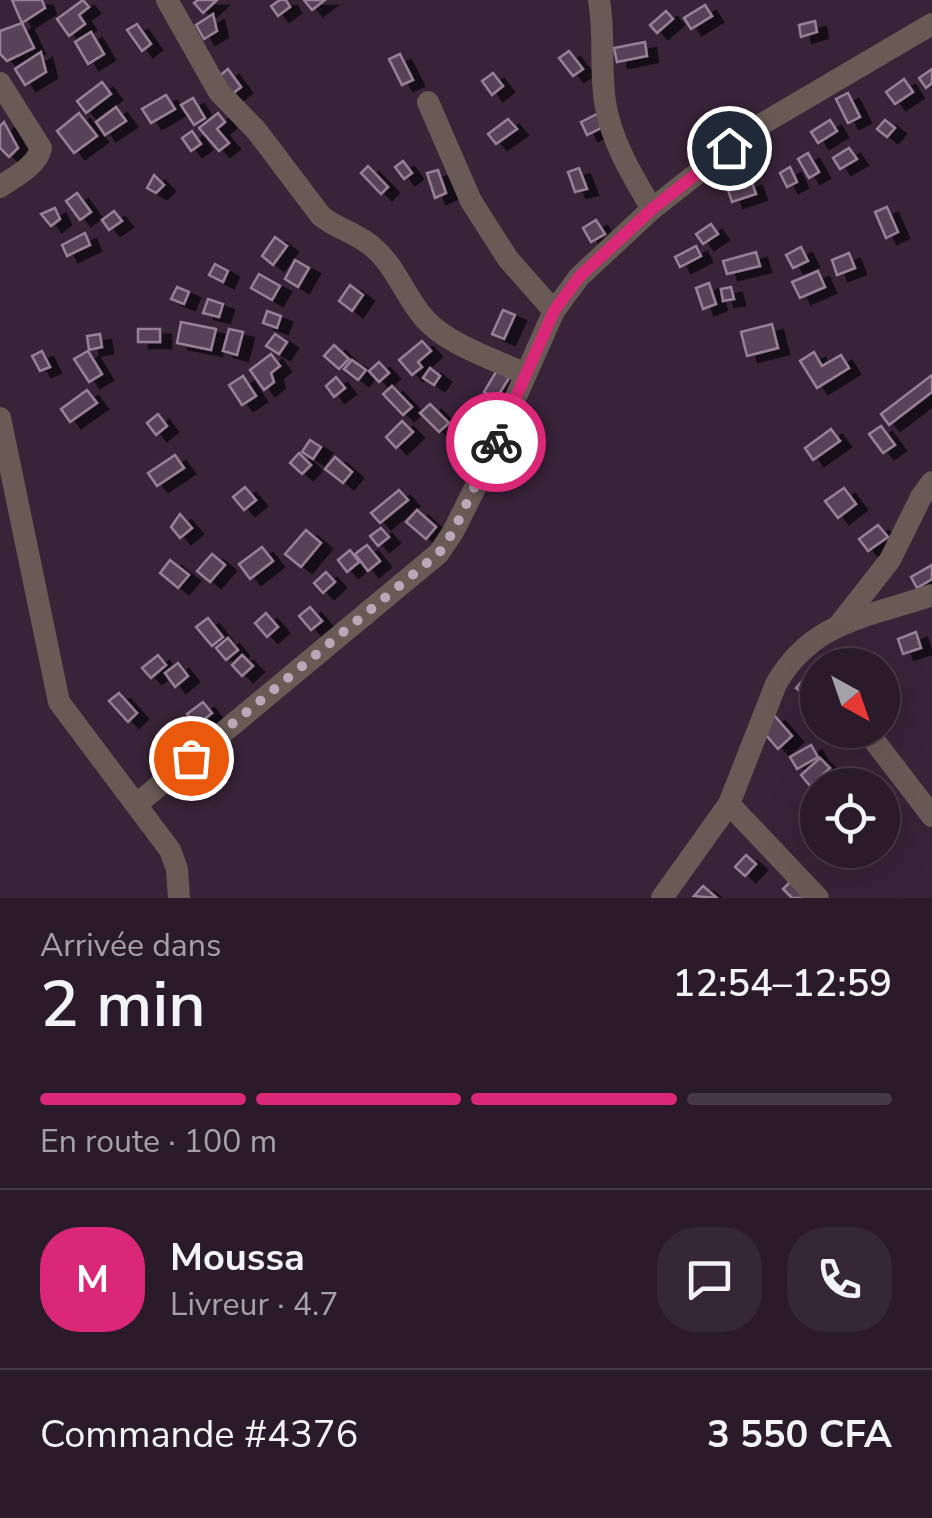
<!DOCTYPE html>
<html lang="fr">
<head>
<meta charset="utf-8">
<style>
	:root { --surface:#2a1a2a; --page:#362736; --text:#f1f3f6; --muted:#a5a1a8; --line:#463847; --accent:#db2777 }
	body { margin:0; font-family:"Nunito Sans",sans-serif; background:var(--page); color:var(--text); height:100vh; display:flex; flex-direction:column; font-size:38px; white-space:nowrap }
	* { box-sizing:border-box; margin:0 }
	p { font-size:32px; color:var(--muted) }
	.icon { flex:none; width:55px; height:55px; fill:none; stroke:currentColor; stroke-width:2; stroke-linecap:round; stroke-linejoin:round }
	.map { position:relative; height:898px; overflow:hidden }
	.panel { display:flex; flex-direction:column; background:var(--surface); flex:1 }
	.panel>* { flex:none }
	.needle { width:65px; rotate:140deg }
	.controls { position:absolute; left:800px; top:648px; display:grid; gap:20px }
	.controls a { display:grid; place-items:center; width:100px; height:100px; border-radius:50%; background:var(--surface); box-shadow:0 10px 40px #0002,0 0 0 2px var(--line); font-size:50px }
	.pin { position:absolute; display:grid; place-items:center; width:85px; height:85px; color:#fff; margin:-42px; border:5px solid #fff; border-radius:50%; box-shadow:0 2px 10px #0007 }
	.courier { position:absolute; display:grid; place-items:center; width:100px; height:100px; margin:-50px; border:8px solid #db2777; border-radius:50%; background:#fff; color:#222; box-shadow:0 2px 12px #0007 }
	.summary em { font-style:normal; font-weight:600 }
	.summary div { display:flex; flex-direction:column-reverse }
	.summary { display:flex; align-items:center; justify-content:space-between; height:170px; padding:0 40px }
	h1 { font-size:65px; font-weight:600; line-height:75px }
	.bar { display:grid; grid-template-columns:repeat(4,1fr); gap:15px 10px; align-content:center; height:120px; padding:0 40px }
	.bar i { height:12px; border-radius:8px; background:var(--line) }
	.bar .selected { background:var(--accent) }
	.bar p { grid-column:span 4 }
	.line { display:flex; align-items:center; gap:25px; padding:0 40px; border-top:2px solid var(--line) }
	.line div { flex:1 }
	.round { display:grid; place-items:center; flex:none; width:105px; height:105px; border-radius:40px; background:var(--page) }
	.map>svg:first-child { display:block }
</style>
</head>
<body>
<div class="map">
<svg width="932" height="898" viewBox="0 0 932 898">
	<defs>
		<filter id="shadow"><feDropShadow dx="11" dy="6" stdDeviation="0" flood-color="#0009"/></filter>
	</defs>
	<rect width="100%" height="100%" fill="#382338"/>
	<g fill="#584258" stroke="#988098" stroke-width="2.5" filter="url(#shadow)">
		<polygon points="12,0 42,0 45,8 22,23"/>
		<polygon points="83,0 89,7 79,15 85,24 69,36 57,19"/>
		<polygon points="198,0 217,0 203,13 194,3"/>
		<polygon points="280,0 286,0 290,7 278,16 271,6"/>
		<polygon points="304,0 325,0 312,10"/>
		<polygon points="705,5 712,16 691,29 684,18"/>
		<polygon points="666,11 673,19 657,33 650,25"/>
		<polygon points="213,14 217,31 204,39 196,25"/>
		<polygon points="815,21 817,32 801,37 799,25"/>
		<polygon points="22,23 34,48 7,61 0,54 0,31"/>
		<polygon points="137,24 151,44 142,51 127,30"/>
		<polygon points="91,32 104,54 88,64 75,42"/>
		<polygon points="645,42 647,56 617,62 614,48"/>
		<polygon points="569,51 583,69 573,76 559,58"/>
		<polygon points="41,52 46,72 25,85 15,69"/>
		<polygon points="400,54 413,80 402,85 389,59"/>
		<polygon points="228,69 241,87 231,95 218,77"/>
		<polygon points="932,69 932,83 926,88 919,78"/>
		<polygon points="493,73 503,86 492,95 482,81"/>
		<polygon points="904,79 913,92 895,104 886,92"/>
		<polygon points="102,82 111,94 86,113 77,101"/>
		<polygon points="848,93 860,117 848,123 836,99"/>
		<polygon points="166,95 175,109 151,123 142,109"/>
		<polygon points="193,98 205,118 194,125 181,105"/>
		<polygon points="116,107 126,121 105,135 96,122"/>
		<polygon points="601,112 607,125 587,135 581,122"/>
		<polygon points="79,113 97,136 74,153 57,131"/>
		<polygon points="218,113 225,122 217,129 229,143 219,151 199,128"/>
		<polygon points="508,119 517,129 496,144 488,134"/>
		<polygon points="830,120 837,131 818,143 811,132"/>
		<polygon points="885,120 895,128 887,137 877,129"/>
		<polygon points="4,122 18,148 9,157 0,148 0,126"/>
		<polygon points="192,131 201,144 191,151 182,138"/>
		<polygon points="849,148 857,159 840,169 833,158"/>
		<polygon points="808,153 819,172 809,178 798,159"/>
		<polygon points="403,161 412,173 404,179 395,167"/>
		<polygon points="368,166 388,187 381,194 361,173"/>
		<polygon points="790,167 797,182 787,187 780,173"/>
		<polygon points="579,168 587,189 575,192 568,172"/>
		<polygon points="438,170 446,193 435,198 427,173"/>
		<polygon points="154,175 164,185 156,193 147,188"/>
		<polygon points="751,180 756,194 732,202 727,187"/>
		<polygon points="77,193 91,212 80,220 66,201"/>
		<polygon points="887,207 898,232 886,238 875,212"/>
		<polygon points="55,208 60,219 51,226 41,214"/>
		<polygon points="114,211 122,221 109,230 102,220"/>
		<polygon points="596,220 605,234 591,242 583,228"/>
		<polygon points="711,224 718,234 703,244 696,234"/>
		<polygon points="85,233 90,245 67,256 62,245"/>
		<polygon points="275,237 287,246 273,265 262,256"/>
		<polygon points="696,246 701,256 680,267 675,257"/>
		<polygon points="801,247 808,261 793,268 786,255"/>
		<polygon points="756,252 760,266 727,274 723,261"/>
		<polygon points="849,253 855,268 837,275 832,260"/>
		<polygon points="295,260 309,268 298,287 285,279"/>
		<polygon points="215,264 228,271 223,282 209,275"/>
		<polygon points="818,271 825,287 800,298 792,282"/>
		<polygon points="259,274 280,286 272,300 251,288"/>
		<polygon points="709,283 716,304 703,309 696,288"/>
		<polygon points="350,285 363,295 352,311 339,301"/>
		<polygon points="177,287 189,292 184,304 171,299"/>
		<polygon points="731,287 734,299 723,301 721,289"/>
		<polygon points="208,299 223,304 219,317 203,313"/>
		<polygon points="503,310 515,315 504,339 492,334"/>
		<polygon points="267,311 281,316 277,328 263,323"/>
		<polygon points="181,322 216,329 211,350 177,343"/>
		<polygon points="772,324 778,348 747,356 741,332"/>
		<rect x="138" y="329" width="22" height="13"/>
		<polygon points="229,329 243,332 237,355 223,351"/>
		<polygon points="100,334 102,347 89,350 87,336"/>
		<polygon points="275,334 287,342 279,354 266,346"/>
		<polygon points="422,341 431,351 418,362 422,367 412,375 399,360"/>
		<polygon points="334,345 349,359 339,369 324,356"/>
		<polygon points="42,351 50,367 40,371 32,356"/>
		<polygon points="88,351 102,374 89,382 74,359"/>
		<polygon points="814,352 822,366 841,355 849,368 817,388 800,361"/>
		<polygon points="271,354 280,366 271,373 274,382 264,390 250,370"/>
		<polygon points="352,360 366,370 358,380 344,369"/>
		<polygon points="379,362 389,373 379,382 369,371"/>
		<polygon points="430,368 440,376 434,385 423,378"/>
		<polygon points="497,370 509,378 496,399 484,392"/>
		<polygon points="932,375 932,392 889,425 881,414"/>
		<polygon points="243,376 256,396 242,405 229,385"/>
		<polygon points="336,377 345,388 334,397 326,386"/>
		<polygon points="392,386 412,407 403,415 383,394"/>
		<polygon points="87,390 97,403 70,422 61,409"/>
		<polygon points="430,404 449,423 439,432 420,413"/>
		<polygon points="158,414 167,426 156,435 147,423"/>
		<polygon points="402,421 413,432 396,448 386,437"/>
		<polygon points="881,426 895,445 883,453 869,434"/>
		<polygon points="831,429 840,441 813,460 805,448"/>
		<polygon points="310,440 321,447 313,459 302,452"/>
		<polygon points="299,453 311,465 302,474 290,463"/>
		<polygon points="175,455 184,468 157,486 148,473"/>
		<polygon points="335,457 352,472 343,483 325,469"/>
		<polygon points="245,487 256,500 244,510 233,497"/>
		<polygon points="844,488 856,504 838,518 825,501"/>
		<polygon points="399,490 408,500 380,523 371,513"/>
		<polygon points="417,510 436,527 426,539 406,522"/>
		<polygon points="180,514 192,528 180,538 171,527"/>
		<polygon points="878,525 888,537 868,551 859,539"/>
		<polygon points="381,528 389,537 378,546 370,536"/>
		<polygon points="306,530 321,543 301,567 285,554"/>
		<polygon points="367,545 380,561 368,571 355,554"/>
		<polygon points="262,547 273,561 250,579 239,564"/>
		<polygon points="350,550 359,562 347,572 338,560"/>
		<polygon points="212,554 225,565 210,582 197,571"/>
		<polygon points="170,560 189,575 178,588 160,573"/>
		<polygon points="932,565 932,579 917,588 911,577"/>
		<polygon points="326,572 335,582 323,593 314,583"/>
		<polygon points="310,607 322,621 311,630 299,616"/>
		<polygon points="266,613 278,627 267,637 255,623"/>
		<polygon points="208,618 223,637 212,646 196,627"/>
		<polygon points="916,632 921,648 903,654 898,639"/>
		<polygon points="228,638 238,650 226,660 216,648"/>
		<polygon points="158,655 166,665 151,678 142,668"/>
		<polygon points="242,655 253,666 242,676 232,665"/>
		<polygon points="178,663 188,676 175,687 165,673"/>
		<polygon points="809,673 818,680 818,684 807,697 796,688"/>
		<polygon points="119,693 137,713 128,722 109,701"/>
		<polygon points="203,702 212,713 196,726 187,714"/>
		<polygon points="774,715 792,736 778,749 760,728"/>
		<polygon points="811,745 818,757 797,769 790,757"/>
		<polygon points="820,758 830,768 810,786 801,775"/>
		<polygon points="746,855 756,864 745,876 735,867"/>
		<polygon points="793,879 810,898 792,898 783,889"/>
		<polygon points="703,886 717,898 694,896"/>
	</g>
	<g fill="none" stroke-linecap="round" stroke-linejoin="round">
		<g stroke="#695a56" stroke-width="22">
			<path d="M167 0 219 92 256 130 321 216C337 229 359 234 374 248 396 267 405 296 424 318 446 344 494 359 525 374"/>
			<path d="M599 0C605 34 600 69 605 102 611 141 632 175 652 209"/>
			<path d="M0 83 41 148C37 166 14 177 0 187"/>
			<polyline points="428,102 471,201 508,259 554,311"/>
			<polyline points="0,418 59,702 170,850 177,869 179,898"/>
			<polyline points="839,625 890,560 921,497 932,482"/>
			<polyline points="866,730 932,816"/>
			<polyline points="137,804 439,553 453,532 478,482 554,311 579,277 652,209 755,128 932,24"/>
			<polyline points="729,804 818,898"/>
			<path d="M662 898 729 804 776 684C813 620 869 617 932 595"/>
		</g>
	</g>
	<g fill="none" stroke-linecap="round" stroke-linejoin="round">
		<polyline stroke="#b9a8b8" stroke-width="10" stroke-dasharray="0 18" points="191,758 439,553 453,532 496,442"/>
		<polyline stroke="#db2777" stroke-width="12" points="496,442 554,311 579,277 652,209 729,148"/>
	</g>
</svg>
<div class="controls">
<a><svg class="needle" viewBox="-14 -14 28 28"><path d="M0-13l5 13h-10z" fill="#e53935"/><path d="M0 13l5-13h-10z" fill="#a5a1a8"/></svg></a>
<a><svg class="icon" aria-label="locate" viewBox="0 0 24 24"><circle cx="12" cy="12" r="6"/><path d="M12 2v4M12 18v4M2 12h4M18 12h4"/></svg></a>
</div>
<div class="pin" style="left:191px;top:758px;background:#ea580c"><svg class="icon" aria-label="bag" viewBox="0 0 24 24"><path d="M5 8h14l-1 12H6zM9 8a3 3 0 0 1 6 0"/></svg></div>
<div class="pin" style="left:729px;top:148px;background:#1f2937"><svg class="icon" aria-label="home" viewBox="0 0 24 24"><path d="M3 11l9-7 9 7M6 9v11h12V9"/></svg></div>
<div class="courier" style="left:496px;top:442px"><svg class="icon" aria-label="bike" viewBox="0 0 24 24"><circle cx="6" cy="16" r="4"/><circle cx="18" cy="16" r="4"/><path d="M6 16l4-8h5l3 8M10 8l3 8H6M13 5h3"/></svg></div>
</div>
<section class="panel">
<div class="summary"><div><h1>2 min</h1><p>Arrivée dans</p></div><em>12:54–12:59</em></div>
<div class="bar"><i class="selected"></i><i class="selected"></i><i class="selected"></i><i></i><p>En route · 100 m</p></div>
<div class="line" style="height:180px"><b class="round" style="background:var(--accent);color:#fff">M</b><div><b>Moussa</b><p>Livreur · 4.7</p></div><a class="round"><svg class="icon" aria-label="chat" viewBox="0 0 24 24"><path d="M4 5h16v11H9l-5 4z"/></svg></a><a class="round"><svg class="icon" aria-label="phone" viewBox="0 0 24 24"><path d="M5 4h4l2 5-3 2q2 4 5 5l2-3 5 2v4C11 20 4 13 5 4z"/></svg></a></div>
<div class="line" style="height:130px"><div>Commande #4376</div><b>3 550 CFA</b></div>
</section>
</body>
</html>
